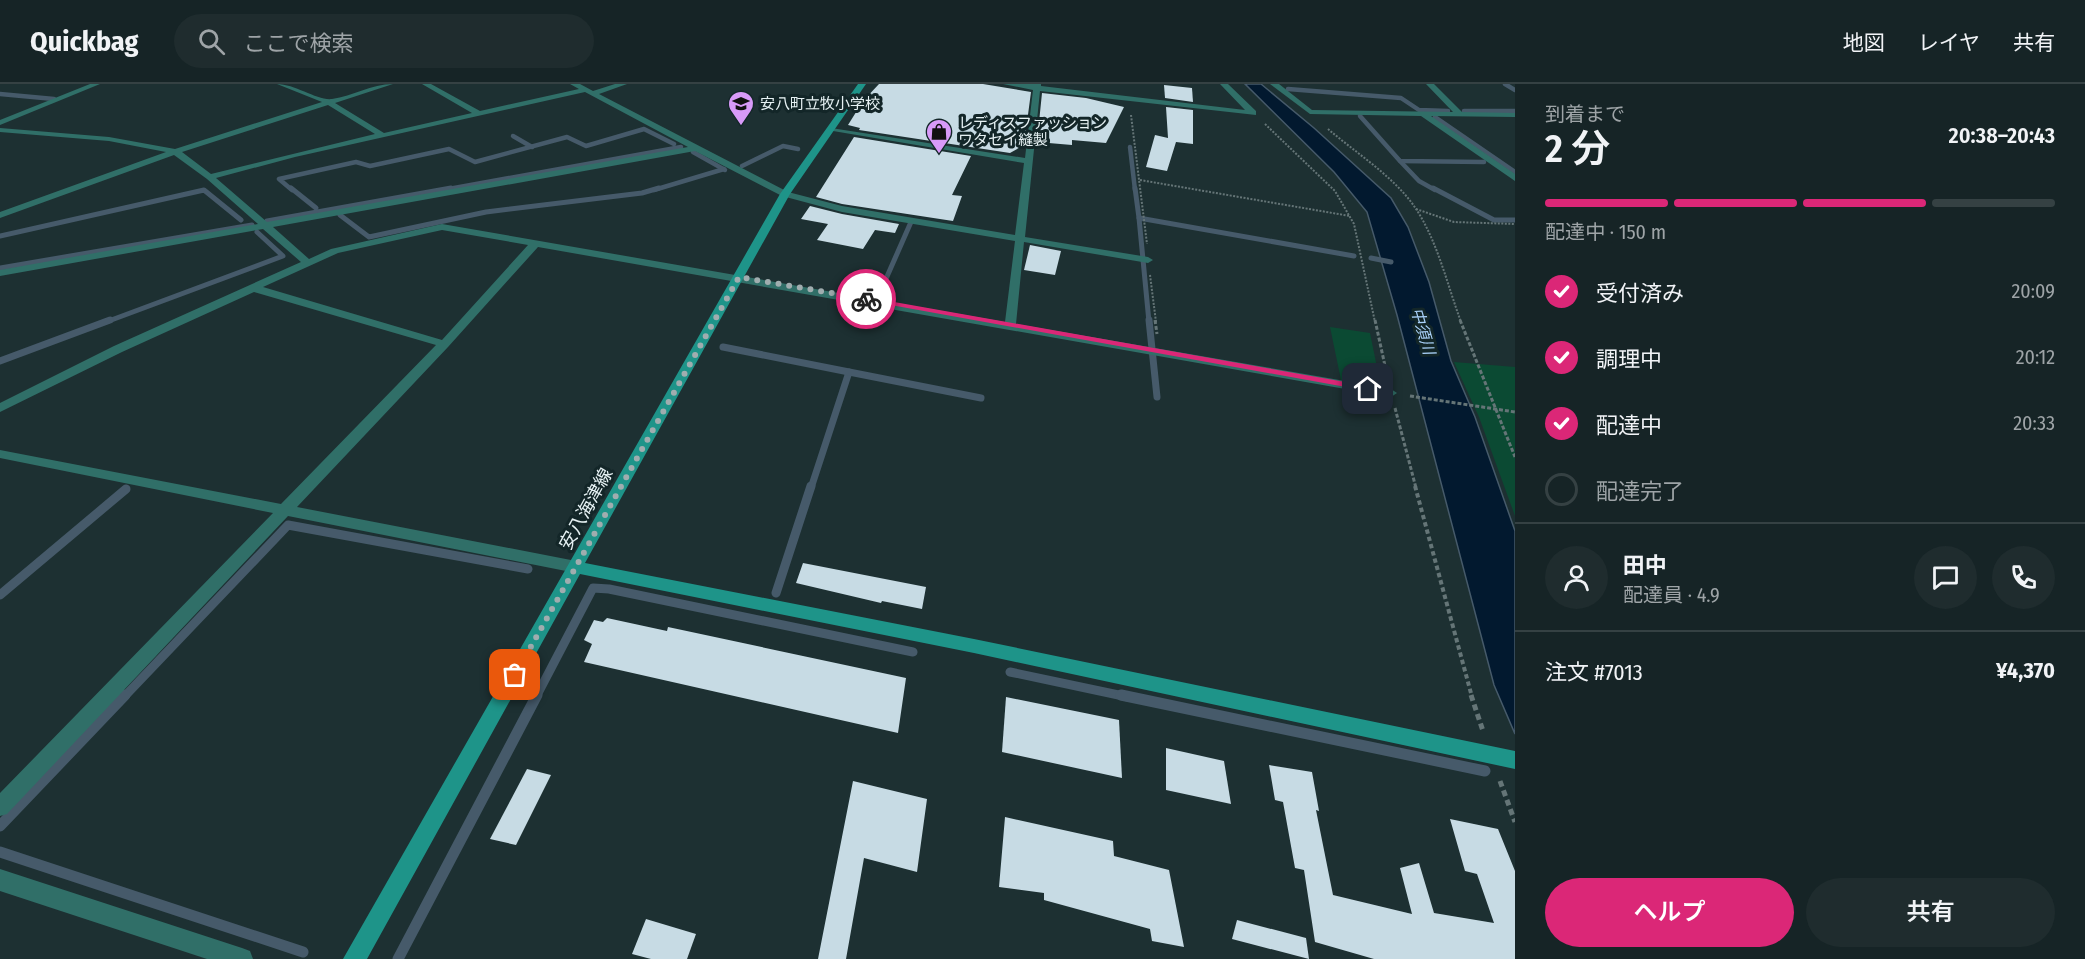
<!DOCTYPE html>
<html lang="ja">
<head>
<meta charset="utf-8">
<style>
	:root { --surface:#162426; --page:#1f2c2e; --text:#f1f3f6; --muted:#9ea4a7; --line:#354143; --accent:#db2777 }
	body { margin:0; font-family:"Fira Sans Condensed","Noto Sans JP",sans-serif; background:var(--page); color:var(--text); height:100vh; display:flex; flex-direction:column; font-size:22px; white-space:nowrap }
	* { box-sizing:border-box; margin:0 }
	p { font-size:20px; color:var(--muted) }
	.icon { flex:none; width:33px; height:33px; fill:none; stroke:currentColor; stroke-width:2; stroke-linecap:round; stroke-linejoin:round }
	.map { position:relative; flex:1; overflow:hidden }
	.details { display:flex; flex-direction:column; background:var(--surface); width:570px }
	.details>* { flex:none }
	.pin { position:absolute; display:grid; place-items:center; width:51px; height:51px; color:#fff; margin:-26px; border-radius:12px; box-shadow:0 3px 9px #0006 }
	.courier { position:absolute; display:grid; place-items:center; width:60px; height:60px; margin:-30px; border:4px solid #db2777; border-radius:50%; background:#fff; color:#222; box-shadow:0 2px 8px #0007 }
	.headline em { font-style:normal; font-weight:600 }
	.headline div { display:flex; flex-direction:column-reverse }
	.headline { display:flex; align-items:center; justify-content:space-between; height:102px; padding:0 30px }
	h1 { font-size:39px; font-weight:600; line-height:45px }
	.bar { display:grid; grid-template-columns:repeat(4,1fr); gap:9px 6px; align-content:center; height:72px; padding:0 30px }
	.bar i { height:8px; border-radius:4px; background:var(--line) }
	.bar .selected { background:var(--accent) }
	.bar p { grid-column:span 4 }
	.line { display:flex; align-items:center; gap:15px; padding:0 30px; border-top:2px solid var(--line) }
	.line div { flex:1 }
	.round { display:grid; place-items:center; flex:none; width:63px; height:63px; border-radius:32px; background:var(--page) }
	ol { padding:0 30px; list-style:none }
	li { display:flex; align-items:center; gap:18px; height:66px }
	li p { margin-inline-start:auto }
	li .icon { padding:6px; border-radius:50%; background:var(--accent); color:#fff; stroke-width:4 }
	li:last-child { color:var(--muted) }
	li i { width:33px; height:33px; border:3px solid var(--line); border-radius:50% }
	.action { display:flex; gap:12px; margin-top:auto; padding:12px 30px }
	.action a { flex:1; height:69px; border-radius:36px; background:var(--accent); color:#fff; font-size:24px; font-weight:600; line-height:69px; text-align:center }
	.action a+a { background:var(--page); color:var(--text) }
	header { display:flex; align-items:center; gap:36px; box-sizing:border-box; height:84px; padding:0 30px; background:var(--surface); border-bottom:2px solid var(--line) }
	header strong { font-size:28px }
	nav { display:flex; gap:33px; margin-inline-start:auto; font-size:21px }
	.search { width:420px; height:54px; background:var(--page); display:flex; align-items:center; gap:15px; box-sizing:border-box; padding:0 21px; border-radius:33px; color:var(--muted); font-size:22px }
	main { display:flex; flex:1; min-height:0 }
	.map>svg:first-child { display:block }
</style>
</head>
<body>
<header>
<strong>Quickbag</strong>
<div class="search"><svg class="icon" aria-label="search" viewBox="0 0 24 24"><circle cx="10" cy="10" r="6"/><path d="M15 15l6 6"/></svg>ここで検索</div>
<nav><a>地図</a><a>レイヤ</a><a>共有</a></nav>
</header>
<main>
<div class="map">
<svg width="1515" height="875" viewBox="0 0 1515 875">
	<rect width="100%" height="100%" fill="#1d3032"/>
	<g fill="#0b4a33">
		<polygon points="1330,243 1370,249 1381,303 1341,296"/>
		<polygon points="1454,278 1515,283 1515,432 1479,333"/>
	</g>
	<polygon fill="#02192f" stroke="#465a6a" stroke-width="1.5" points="1245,0 1261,0 1314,44 1391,114 1408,143 1429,198 1451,277 1475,333 1515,447 1515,650 1494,601 1397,231 1367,128 1334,88"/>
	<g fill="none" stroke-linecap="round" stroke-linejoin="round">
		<g stroke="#465a6a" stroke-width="4.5">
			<polyline points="1505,0 1515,6"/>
			<polyline points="1288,5 1401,14 1419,26 1448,27"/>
			<polyline points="0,10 54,15"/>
			<polyline points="1464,27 1515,27"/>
			<polyline points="1360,32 1400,77 1484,78"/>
			<polyline points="1435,33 1515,88"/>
			<polyline points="513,52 532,63"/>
			<polyline points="1130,63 1135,106"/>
			<polyline points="693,68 725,86"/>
			<polyline points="1400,77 1419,97 1435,106"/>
			<polyline points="742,82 783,62 798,65"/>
			<polyline points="292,106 279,95 356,78 370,82 449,65 475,78 567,53 586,62 644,45 674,60"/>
			<polyline points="443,106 681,63"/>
			<polyline points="654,106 724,85"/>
		</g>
		<g stroke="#465a6a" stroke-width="5">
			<polyline points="291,104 316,124"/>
			<polyline points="1135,104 1139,134"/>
			<polyline points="1433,104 1494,136 1515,136"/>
			<polyline points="340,131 369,153 486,128 642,109 659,104"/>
			<polyline points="267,137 451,104"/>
			<polyline points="0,152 204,106 241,136"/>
			<polyline points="1371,174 1391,178"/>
			<polyline points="0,184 252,141"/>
			<polyline points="878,213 911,138"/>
			<polyline points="106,238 283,172 257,148"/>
			<polyline points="1149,238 1139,134 1354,172"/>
		</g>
		<g stroke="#465a6a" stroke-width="7">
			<polyline points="1149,236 1157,313"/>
			<polyline points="723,263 849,288 811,404"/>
			<polyline points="0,277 110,236"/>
			<polyline points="849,288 981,314"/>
		</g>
		<g stroke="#465a6a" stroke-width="9">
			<polyline points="776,509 811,402"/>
			<polyline points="0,511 126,405"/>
			<polyline points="1010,588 1128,613"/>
			<polyline points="124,613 288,441 528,485"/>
			<polyline points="536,613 593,504 609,505 913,568"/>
		</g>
		<g stroke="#465a6a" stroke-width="11">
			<polyline points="1121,611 1485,687"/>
			<polyline points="0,742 125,611"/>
			<polyline points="0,768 303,868"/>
			<polyline points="398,875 537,611"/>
		</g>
	</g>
	<g fill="#c7dbe4">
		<polygon points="879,0 983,0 1031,8 1024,61 1010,69 859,46 860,44 848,41 863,17"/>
		<polygon points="1164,1 1192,4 1193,18 1165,14"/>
		<polygon points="1042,9 1086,14 1124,23 1106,59 1072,56 1072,61 1037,58"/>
		<polygon points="1166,23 1193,26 1193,60 1176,58 1167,87 1146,83 1155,51 1168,54"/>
		<polygon points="854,53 971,72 952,111 962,112 953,137 842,120 816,113"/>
		<polygon points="810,122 842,130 899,140 895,149 875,146 863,165 817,156 828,140 801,135"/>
		<polygon points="1030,161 1061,167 1055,191 1024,186"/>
		<polygon points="803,479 926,503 922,525 882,517 881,519 796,499"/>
		<polygon points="607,534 667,547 668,543 906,594 898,649 584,578 592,560 584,556 594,536 603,538"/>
		<polygon points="1006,613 1119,636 1122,694 1002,668"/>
		<polygon points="1166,664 1224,677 1231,720 1166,706"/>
		<polygon points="1269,681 1312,688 1319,727 1316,726 1333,811 1412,830 1400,784 1419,779 1434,829 1494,839 1477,790 1465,787 1450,735 1498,745 1515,787 1515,875 1374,875 1315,858 1304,786 1295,784 1283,718 1275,716"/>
		<polygon points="527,685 551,691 516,761 490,755"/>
		<polygon points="853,697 927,715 917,788 864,774 846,875 818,875"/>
		<polygon points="1005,733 1113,757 1114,772 1169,786 1184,863 1152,857 1150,845 1044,816 1044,809 999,803"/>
		<polygon points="646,835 696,850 687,875 651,875 632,870"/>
		<polygon points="1237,836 1306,854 1309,875 1232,855"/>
	</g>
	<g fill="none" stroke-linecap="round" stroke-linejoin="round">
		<g stroke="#657577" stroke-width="2" stroke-dasharray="2 1.5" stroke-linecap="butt">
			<polyline points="1131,31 1147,160"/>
			<polyline points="1265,40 1335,107 1354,140 1375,238"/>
			<path d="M1328 45C1356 69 1393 92 1414 122 1437 155 1447 200 1461 238"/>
			<polyline points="1140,96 1350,132"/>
			<polyline points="1416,125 1454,138 1515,140"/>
			<polyline points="1150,191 1156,238"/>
		</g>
		<g stroke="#657577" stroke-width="3" stroke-dasharray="4 2" stroke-linecap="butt">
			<polyline points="1155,236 1157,250"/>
			<polyline points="1375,236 1387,291"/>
			<polyline points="1460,236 1515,373"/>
			<polyline points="1410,312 1515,328"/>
			<polyline points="1395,324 1416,404"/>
		</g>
		<polyline stroke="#657577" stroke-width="4" stroke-dasharray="4.5 3" stroke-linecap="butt" points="1415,402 1472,613"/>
		<g stroke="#657577" stroke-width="5" stroke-dasharray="6 4" stroke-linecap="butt">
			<polyline points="1471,611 1483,647"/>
			<polyline points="1500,697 1515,738"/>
		</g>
		<g fill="#306f68" fill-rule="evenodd">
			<polygon points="90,0 100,0 0,41 0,36"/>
			<path d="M277 0C295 0 318 17 332 15 353 12 371 0 393 0L335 19 384 49 472 29 422 0H431L480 27 579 5 570 0H580L593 7 615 0H627L599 10 788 108 842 122 1015 151 1024 79 827 46 831 44 1025 74 1033 6 1003 0H1041V2L1245 26 1220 0H1228L1256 27V31L1040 7 1025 153 1148 173 1153 176 1148 179 1024 158 1016 240 1391 305 1397 309 1391 313 538 163 448 263 297 423 576 477 582 479 584 483 582 487 576 489 288 432 7 730 0 732V709L273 429 0 374V366L281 420 436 261 254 208 122 268 0 328V319L114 262 301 178 263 145 0 192V186L258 140 207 95 174 71 0 134V128L166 68 109 57 0 48V44L109 53 175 65 322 18ZM585 8 688 63 267 138 216 94 295 73ZM328 21 375 50 211 90 182 68ZM695 67 782 112 842 128 1015 157 1005 238 442 140 331 165 309 175 273 143ZM442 146 528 161 442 256 263 203 338 169Z"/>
			<polygon points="1270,0 1279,0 1312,26 1453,28 1426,0 1434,0 1462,28 1515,29 1515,33 1431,32 1515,90 1515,97 1421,32 1310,30"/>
			<polygon points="0,785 242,864 250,867 253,875 207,875 0,807"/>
		</g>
		<polygon fill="#1e9489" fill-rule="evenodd" points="858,0 866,0 790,110 585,479 974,555 1515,667 1515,685 974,569 580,490 367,875 343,875 780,110"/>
	</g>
	<polygon fill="#db2777" points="866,213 1368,302 1372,305 1368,307 863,216"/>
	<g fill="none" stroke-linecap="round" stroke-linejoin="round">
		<polyline stroke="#a0adaf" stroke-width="6" stroke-dasharray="0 10.8" points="515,591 739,193 866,215"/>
	</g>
	<defs>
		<symbol id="school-pin" viewBox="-11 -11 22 30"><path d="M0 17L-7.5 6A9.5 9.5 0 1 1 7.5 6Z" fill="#d89af8" stroke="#132628"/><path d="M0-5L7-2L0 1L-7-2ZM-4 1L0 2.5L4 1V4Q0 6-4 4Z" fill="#111"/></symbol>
		<symbol id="shop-pin" viewBox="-11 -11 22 30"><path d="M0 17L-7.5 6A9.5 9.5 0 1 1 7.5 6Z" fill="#d89af8" stroke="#132628"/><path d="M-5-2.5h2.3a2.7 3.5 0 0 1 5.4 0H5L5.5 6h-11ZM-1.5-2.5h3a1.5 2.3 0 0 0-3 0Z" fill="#111"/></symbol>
	</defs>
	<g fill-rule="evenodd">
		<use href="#school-pin" x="726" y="5" width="30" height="40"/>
		<use href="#shop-pin" x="924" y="33" width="30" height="40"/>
	</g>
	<g text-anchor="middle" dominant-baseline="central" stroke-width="6" stroke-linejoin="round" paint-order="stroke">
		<g font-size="15" fill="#e6f1f3" stroke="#132628" text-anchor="start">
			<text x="760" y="20">安八町立牧小学校</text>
			<text x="958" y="39">レディスファッション<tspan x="958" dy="17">ワタセイ縫製</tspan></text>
		</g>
		<g font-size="16" font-style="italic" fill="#aad2fa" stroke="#132628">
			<text transform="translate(1423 247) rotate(74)">中須川</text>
		</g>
		<g font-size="18" fill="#e6f1f3" stroke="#132628">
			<text transform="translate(586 425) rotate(-61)">安八海津線</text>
		</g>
	</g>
</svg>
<div class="pin" style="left:515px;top:591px;background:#ea580c"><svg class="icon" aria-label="bag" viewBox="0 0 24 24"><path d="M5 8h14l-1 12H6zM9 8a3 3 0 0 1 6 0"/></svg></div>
<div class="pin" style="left:1368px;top:305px;background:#1f2937"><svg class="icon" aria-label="home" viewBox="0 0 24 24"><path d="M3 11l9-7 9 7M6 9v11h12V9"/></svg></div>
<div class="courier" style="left:866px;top:215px"><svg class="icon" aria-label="bike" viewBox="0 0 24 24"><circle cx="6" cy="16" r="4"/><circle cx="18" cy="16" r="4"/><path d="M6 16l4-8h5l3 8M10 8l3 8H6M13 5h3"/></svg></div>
</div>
<section class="details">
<div class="headline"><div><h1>2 分</h1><p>到着まで</p></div><em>20:38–20:43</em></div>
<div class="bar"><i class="selected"></i><i class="selected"></i><i class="selected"></i><i></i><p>配達中 · 150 m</p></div>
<ol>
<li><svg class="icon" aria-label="check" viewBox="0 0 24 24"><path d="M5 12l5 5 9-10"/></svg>受付済み<p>20:09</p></li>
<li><svg class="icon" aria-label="check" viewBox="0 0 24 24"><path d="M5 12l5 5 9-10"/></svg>調理中<p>20:12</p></li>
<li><svg class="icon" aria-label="check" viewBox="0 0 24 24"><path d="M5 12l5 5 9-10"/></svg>配達中<p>20:33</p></li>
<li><i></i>配達完了</li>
</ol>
<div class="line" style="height:108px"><a class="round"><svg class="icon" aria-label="person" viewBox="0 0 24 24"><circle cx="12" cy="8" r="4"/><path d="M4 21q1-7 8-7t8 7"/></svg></a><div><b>田中</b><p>配達員 · 4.9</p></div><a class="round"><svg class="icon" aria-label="chat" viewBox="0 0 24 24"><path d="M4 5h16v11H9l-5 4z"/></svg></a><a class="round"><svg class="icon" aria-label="phone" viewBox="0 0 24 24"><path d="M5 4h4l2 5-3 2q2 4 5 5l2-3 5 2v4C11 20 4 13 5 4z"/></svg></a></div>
<div class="line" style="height:78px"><div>注文 #7013</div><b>¥4,370</b></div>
<div class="action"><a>ヘルプ</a><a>共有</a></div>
</section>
</main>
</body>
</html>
